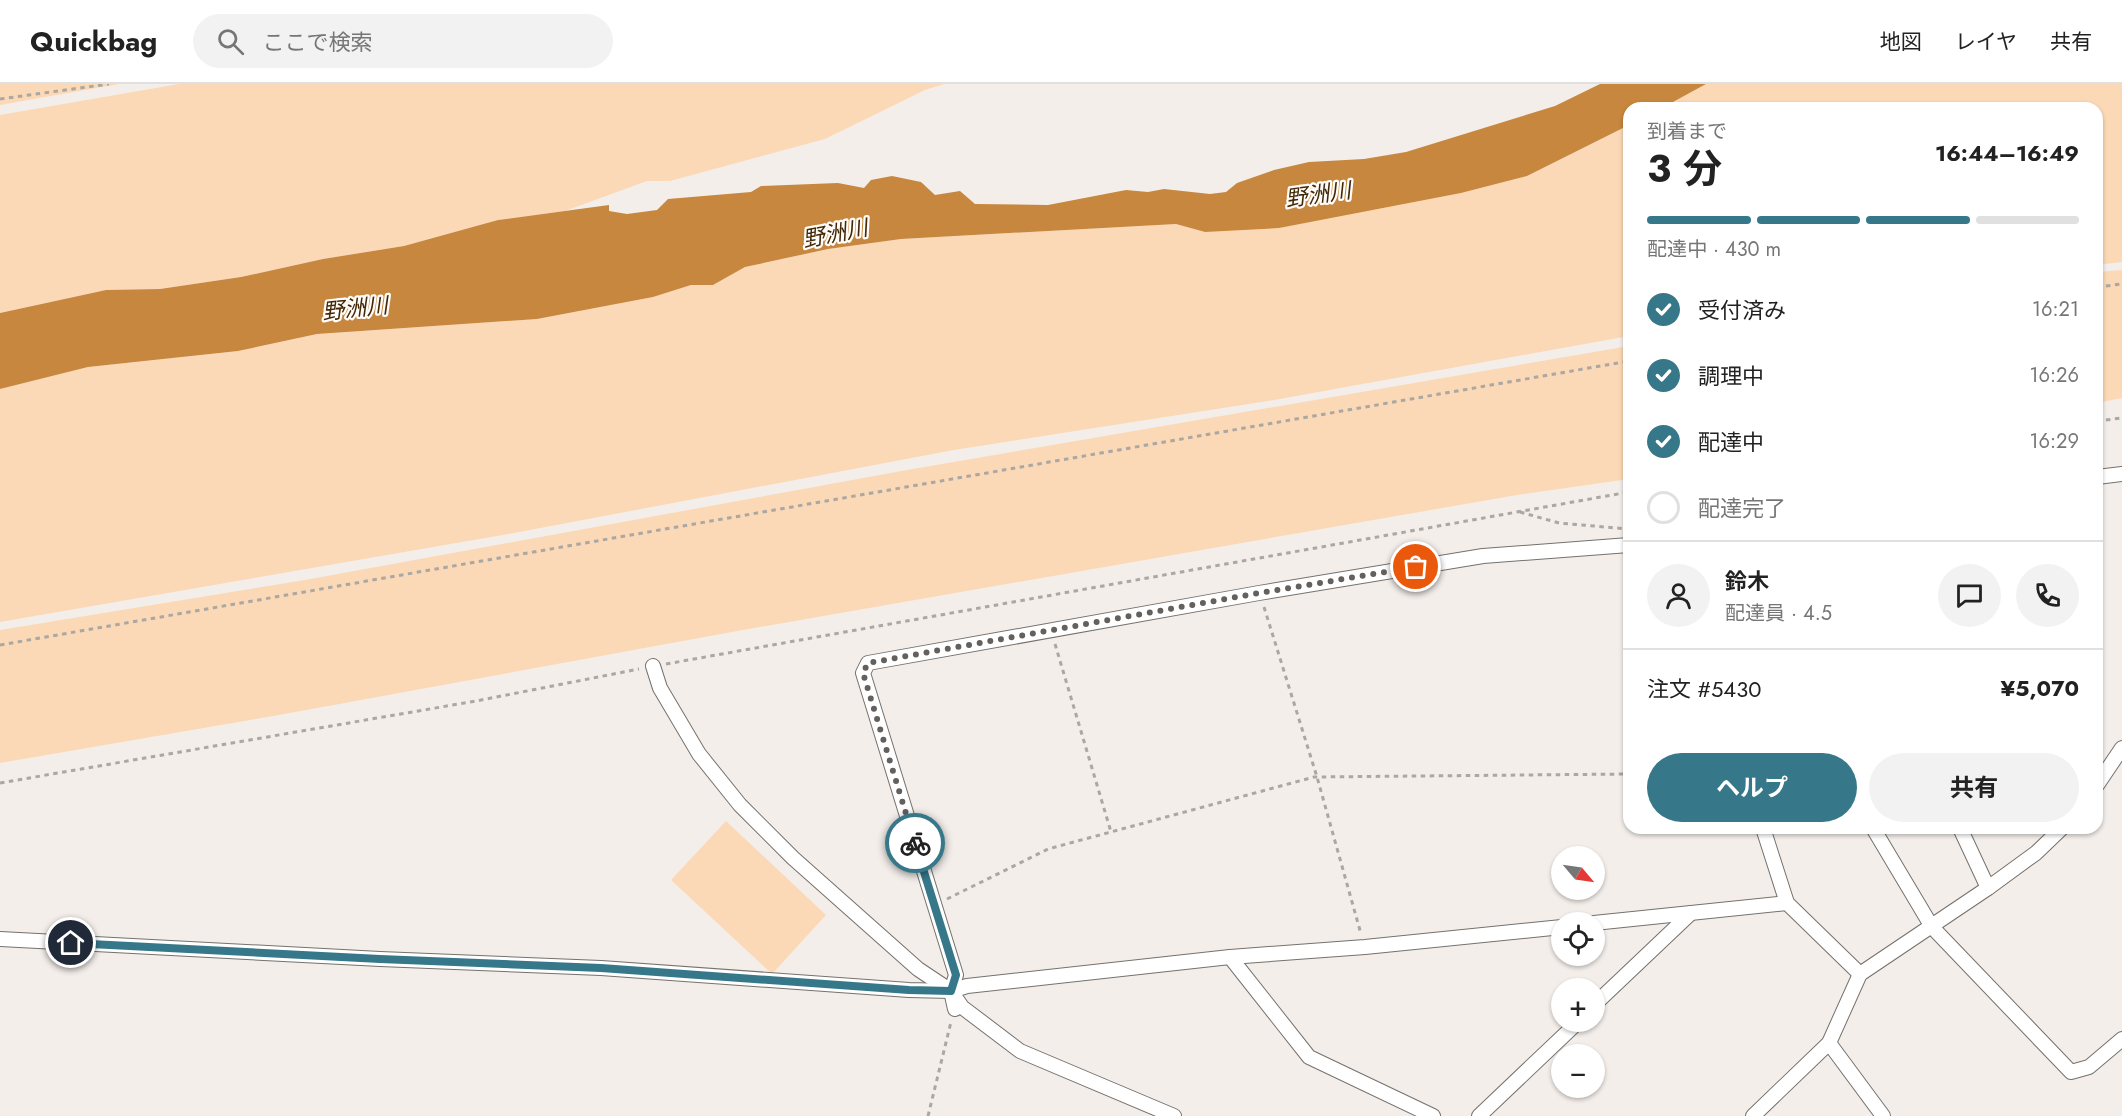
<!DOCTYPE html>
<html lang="ja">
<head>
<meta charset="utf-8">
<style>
	:root { --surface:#fff; --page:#f2f2f2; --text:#222; --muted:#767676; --line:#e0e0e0; --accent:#36788a }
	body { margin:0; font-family:Jost,"Noto Sans JP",sans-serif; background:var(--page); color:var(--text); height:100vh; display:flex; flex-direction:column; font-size:22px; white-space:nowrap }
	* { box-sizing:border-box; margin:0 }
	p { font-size:20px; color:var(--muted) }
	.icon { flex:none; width:33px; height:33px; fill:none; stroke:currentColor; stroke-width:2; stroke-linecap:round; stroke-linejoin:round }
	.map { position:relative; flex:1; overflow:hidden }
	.details { position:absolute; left:1623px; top:18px; width:480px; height:732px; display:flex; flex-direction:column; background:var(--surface); border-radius:18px; box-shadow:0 2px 4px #0004 }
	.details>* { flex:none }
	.needle { width:39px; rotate:119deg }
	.tools { position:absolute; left:1551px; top:762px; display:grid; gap:12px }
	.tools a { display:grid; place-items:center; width:54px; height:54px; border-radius:50%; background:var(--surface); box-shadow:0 2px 4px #0004; font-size:30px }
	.pin { position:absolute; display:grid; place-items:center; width:51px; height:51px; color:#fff; margin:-26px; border:3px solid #fff; border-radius:50%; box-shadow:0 2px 6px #0007 }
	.courier { position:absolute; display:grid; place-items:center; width:60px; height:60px; margin:-30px; border:4px solid #36788a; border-radius:50%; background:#fff; color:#222; box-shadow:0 2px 8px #0007 }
	.summary em { font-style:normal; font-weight:700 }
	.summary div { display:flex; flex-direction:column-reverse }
	.summary { display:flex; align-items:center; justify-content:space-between; height:102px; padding:0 24px }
	h1 { font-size:39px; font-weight:700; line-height:45px }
	.bar { display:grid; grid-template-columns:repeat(4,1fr); gap:9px 6px; align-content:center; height:72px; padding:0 24px }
	.bar i { height:8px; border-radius:4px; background:var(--line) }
	.bar .on { background:var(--accent) }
	.bar p { grid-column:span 4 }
	.line { display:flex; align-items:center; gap:15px; padding:0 24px; border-top:2px solid var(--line) }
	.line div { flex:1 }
	.round { display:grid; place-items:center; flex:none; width:63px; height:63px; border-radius:32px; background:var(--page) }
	ol { padding:0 24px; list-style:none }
	li { display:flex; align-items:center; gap:18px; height:66px }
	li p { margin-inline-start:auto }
	li .icon { padding:6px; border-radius:50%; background:var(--accent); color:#fff; stroke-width:4 }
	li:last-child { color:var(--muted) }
	li i { width:33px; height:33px; border:3px solid var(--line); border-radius:50% }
	.cta { display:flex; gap:12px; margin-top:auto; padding:12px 24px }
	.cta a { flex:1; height:69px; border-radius:36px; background:var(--accent); color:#fff; font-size:24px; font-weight:700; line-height:69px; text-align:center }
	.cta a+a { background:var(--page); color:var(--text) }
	header { display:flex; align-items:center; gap:36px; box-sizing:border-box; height:84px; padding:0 30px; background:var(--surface); border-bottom:2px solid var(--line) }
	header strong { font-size:28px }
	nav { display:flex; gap:33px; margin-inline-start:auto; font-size:21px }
	.search { width:420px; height:54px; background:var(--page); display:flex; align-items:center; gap:15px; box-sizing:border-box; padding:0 21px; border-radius:33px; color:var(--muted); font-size:22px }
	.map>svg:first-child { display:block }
</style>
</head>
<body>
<header>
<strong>Quickbag</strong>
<div class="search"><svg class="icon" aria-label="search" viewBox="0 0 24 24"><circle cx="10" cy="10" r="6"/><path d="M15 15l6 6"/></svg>ここで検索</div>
<nav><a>地図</a><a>レイヤ</a><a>共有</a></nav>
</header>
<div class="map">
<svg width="2122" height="1032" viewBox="0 0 2122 1032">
	<rect width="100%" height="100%" fill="#f3eeea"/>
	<g fill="#fcd9b6">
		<polygon points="0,0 119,0 0,21"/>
		<polygon points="179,0 944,0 925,6 825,55 670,97 647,97 565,127 498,136 404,162 323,175 241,193 160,205 106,206 0,229 0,31"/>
		<polygon points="1706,0 2122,0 2122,178 2097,181 2097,24 1662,24"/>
		<polygon points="1629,41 1629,252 1268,317 954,366 514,449 0,538 0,305 88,283 238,267 317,250 537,235 653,213 691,201 713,201 745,183 828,165 901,155 1176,140 1205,148 1377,125 1461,109 1527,92"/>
		<polygon points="2122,186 2122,314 2097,319 2097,188"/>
		<polygon points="1629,262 1629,395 1517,411 743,546 279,631 0,679 0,546 305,496 907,386"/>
		<polygon points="726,737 826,831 772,890 671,796"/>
	</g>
	<polygon fill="#c7873e" points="1600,0 1706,0 1662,24 1629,24 1629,41 1527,92 1461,109 1279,144 1205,148 1176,140 901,155 828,165 745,183 713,201 691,201 653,213 537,235 317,250 238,267 88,283 0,305 0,229 106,206 160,205 241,193 323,175 404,162 498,136 609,121 609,127 627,130 657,126 668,115 751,108 761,102 838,99 864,104 871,96 892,92 921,98 935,111 960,107 975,120 1048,121 1126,106 1148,108 1164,105 1210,110 1226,108 1237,99 1274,86 1309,78 1364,75 1406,68 1555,22"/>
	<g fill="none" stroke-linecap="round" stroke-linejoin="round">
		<defs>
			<g id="street">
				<polyline points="2097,393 2122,390"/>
				<polyline points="653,582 660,604 699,670 740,721 793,774 918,885 951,907 962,923 1020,967 1174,1032"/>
				<polyline points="2097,701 2122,664"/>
				<polyline points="1763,744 1787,819 1860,890"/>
				<polyline points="1873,744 1932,843 2071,988 2089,983 2122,955"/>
				<polyline points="1960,744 1988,804"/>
				<polyline points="1594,839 1787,819"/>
				<polyline points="0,855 380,875 601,884 909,906 951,907 967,902 1230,873 1365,863 1562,843"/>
				<polyline points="1230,873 1309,973 1433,1032"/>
				<polyline points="1594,921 1691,829"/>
				<polyline points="955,925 951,907 956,891 863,589 868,579 1259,509 1483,472 1629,461"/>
				<polyline points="1829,959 1883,1032"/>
				<polyline points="1479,1032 1578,938"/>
				<polyline points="1753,1032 1829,959 1860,890 1988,804 2036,769 2062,744"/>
			</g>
		</defs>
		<use href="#street" stroke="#75716d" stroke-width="16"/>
		<g stroke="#aba7a3" stroke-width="3" stroke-dasharray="4.5 4.5" stroke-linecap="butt">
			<polyline points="0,15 109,0"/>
			<polyline points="2097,203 2122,200"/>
			<polyline points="2097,337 2122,334"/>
			<polyline points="1520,428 1559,439 1628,445"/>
			<polyline points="1264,523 1317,693 1361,850"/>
			<polyline points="1055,560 1111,748"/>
			<polyline points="0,561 1629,277"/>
			<polyline points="666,580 1629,408"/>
			<polyline points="0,699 476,617 639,585"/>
			<polyline points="947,815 1048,765 1314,693 1629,690"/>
			<polyline points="928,1032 951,938"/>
		</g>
		<use href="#street" stroke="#fff" stroke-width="14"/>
	</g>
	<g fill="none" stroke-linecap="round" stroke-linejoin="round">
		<polyline stroke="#63605d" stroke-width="6" stroke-dasharray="0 10.8" points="915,759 863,589 868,579 1259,509 1416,483"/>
		<polyline stroke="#36788a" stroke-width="8" points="71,859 380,875 601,884 909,906 951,907 956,891 915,759"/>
	</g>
	<g text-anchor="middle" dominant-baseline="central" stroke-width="4.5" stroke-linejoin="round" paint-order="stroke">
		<g font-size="22" font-style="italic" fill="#422807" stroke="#fffcf9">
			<text transform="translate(1318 110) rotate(-8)">野洲川</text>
			<text transform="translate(835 149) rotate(-11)">野洲川</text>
			<text transform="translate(355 224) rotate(-6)">野洲川</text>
		</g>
	</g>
</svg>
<div class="tools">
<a><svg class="needle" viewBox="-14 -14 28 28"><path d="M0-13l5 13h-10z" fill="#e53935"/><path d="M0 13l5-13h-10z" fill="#767676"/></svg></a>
<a><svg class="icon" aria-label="locate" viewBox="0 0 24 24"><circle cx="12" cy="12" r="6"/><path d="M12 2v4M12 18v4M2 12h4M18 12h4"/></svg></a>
<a>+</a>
<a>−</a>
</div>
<div class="pin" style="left:1416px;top:483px;background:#ea580c"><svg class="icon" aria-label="bag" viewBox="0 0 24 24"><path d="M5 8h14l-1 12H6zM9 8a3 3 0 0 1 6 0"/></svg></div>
<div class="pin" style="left:71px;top:859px;background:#1f2937"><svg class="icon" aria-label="home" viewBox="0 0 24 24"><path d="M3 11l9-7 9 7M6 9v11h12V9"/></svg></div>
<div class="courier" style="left:915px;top:759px"><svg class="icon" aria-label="bike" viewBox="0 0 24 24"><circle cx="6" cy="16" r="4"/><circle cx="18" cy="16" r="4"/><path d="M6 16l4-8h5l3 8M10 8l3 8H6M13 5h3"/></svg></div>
<section class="details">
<div class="summary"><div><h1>3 分</h1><p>到着まで</p></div><em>16:44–16:49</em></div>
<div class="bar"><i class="on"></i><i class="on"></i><i class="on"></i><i></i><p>配達中 · 430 m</p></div>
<ol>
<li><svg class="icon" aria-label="check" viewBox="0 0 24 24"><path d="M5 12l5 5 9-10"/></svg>受付済み<p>16:21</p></li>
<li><svg class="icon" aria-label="check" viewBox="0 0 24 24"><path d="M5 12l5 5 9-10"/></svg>調理中<p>16:26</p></li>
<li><svg class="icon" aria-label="check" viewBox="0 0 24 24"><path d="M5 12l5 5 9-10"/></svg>配達中<p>16:29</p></li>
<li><i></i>配達完了</li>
</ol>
<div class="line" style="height:108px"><a class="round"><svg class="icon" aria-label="person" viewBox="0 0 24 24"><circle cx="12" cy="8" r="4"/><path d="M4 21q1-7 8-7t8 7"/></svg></a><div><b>鈴木</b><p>配達員 · 4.5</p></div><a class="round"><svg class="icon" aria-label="chat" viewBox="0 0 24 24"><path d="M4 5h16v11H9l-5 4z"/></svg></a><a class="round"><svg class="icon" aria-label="phone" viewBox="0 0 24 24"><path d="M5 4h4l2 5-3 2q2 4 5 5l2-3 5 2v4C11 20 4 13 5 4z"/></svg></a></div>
<div class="line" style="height:78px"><div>注文 #5430</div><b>¥5,070</b></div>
<div class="cta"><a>ヘルプ</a><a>共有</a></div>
</section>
</div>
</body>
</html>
